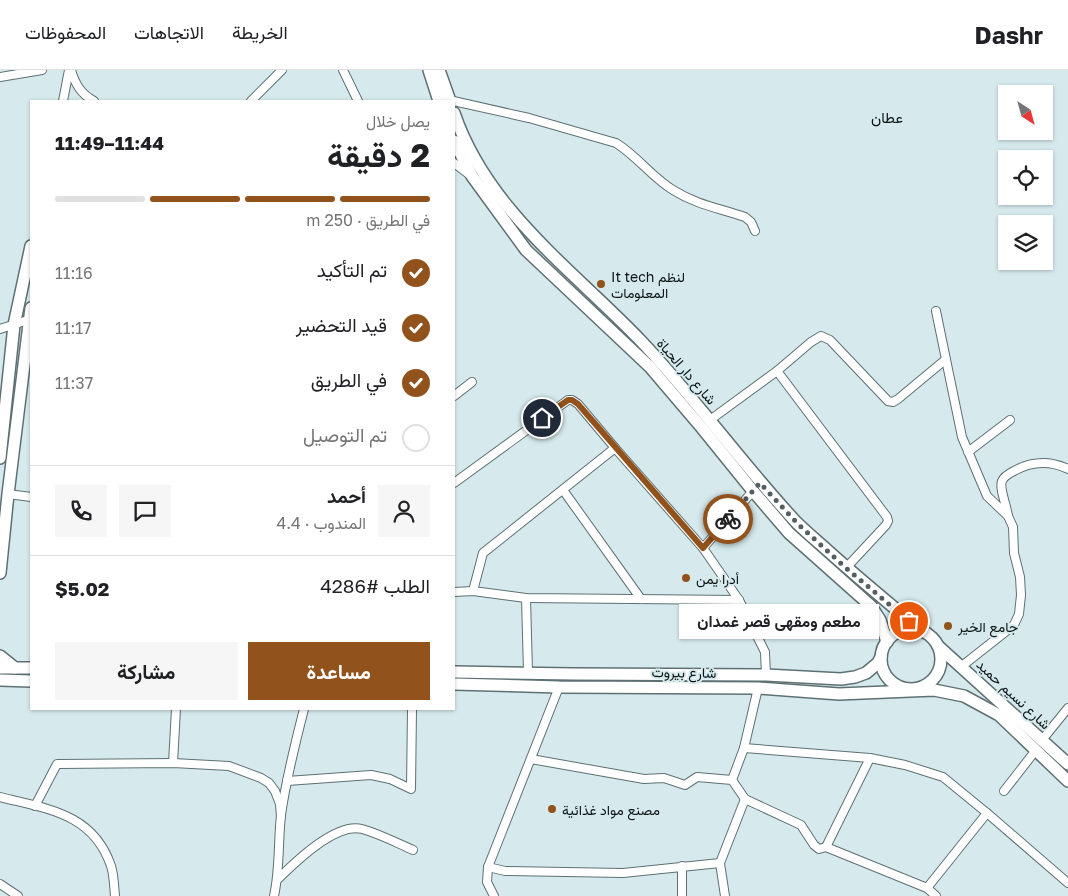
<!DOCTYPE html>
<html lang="ar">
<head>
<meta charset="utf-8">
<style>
	:root { --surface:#fff; --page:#f6f6f6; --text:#202124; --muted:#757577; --line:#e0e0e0; --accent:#92521b }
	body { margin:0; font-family:"Golos Text",Vazirmatn,sans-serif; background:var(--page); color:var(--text); direction:rtl; height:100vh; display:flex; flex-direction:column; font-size:19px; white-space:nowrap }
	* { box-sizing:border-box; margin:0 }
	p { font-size:16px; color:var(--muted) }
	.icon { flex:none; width:28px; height:28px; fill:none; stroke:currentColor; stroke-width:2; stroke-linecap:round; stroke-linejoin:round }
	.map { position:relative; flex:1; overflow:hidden; direction:ltr }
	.drawer { position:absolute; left:30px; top:30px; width:425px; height:610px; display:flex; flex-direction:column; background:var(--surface); border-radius:0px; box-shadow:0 1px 4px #0004; direction:rtl }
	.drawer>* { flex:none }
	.needle { width:32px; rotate:144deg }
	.tools { position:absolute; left:998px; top:15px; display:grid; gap:10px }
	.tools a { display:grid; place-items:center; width:55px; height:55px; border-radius:0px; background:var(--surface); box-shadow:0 1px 4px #0004; font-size:25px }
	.pin { position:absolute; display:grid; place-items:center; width:42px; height:42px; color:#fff; margin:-21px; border:2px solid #fff; border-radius:50%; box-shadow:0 1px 5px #0007 }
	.courier { position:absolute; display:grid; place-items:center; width:50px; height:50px; margin:-25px; border:4px solid #92521b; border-radius:50%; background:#fff; color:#222; box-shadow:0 1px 6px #0007 }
	.bubble { position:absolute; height:35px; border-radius:0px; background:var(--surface); box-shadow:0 1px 4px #0004; font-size:16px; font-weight:700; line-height:35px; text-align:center; direction:rtl }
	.headline em { font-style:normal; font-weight:700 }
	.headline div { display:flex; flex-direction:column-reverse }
	.headline { display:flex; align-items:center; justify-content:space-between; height:85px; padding:0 25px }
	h1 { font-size:32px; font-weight:700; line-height:38px }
	.bar { display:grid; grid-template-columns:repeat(4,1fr); gap:8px 5px; align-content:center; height:60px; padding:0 25px }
	.bar i { height:6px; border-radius:4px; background:var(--line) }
	.bar .on { background:var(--accent) }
	.bar p { grid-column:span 4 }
	.line { display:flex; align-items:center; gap:12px; padding:0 25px; border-top:1px solid var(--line) }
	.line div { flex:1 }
	.round { display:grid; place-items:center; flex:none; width:52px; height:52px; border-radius:0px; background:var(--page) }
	ol { padding:0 25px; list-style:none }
	li { display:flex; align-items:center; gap:15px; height:55px }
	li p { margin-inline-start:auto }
	li .icon { padding:5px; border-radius:50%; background:var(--accent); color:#fff; stroke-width:4 }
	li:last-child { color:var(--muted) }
	li i { width:28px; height:28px; border:2px solid var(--line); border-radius:50% }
	.primary-button { display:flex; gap:10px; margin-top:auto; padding:10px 25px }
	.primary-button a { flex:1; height:58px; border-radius:0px; background:var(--accent); color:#fff; font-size:20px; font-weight:700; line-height:58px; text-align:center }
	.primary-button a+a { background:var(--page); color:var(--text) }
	header { display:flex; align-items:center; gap:30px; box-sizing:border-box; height:70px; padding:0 25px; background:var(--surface); border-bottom:1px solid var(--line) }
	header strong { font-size:24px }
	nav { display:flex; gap:28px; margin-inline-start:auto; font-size:18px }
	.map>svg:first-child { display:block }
</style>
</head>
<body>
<header>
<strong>Dashr</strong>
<nav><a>الخريطة</a><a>الاتجاهات</a><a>المحفوظات</a></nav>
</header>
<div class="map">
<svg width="1068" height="826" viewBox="0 0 1068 826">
	<rect width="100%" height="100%" fill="#d6eaed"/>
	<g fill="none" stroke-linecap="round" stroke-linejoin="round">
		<defs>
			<g id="street">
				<path d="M71 0C75 14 81 24 94 31"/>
				<polyline points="343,0 358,31"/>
				<polyline points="0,7 42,0"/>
				<path d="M449 30 529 48 616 73C637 86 653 108 673 120 697 135 719 138 745 147L751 152 755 161"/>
				<polyline points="63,31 69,0"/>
				<polyline points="251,31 282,0"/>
				<polyline points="454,93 470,105"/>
				<polyline points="936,241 962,367 987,426 1008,446 1013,457 1014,483 1020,507 1021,525 1019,544 1014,555 962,596"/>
				<polyline points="0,259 31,249"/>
				<polyline points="777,301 887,447 888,451 886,455 846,498"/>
				<polyline points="454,326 472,312"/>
				<polyline points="710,350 777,301 811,272 821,266 830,270 888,331 893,332 898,329 945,290"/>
				<polyline points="968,382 1010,350"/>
				<polyline points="454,413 568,330 572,330 578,334 615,378"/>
				<polyline points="563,420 641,529"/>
				<polyline points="8,424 31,427"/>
				<path d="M1008 446C1007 437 999 418 1002 411 1004 406 1010 403 1014 401 1032 391 1049 390 1068 399"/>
				<polyline points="703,478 753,421"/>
				<polyline points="473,521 483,483 615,378 703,478 739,530 765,582 766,605"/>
				<polyline points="454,522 473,521 526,528 739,530"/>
				<polyline points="526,528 528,602"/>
				<polyline points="1042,670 1068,638"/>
				<polyline points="744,678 870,688 905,695 943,707 987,743 1068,813"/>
				<polyline points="531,689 644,709 664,708 685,715 697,707 732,710 745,729 801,755 814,775 819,779 826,777 927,818 936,826"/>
				<polyline points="173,693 176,639"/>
				<polyline points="732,710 744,678 758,618"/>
				<polyline points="287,711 371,705 390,709 411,719 412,639"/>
				<polyline points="1004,721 1036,680"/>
				<path d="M0 727C47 739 93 743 111 796 114 805 114 816 115 826"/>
				<polyline points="35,736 57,694 173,693 229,696 261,708 269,713 275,721 280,734 281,747"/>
				<polyline points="826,777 870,688"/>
				<polyline points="682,796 682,826"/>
				<polyline points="488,797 505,801 623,803 720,793"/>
				<path d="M278 809C295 792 336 752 362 759 380 764 397 773 413 780"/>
				<polyline points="0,814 18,826"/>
				<polyline points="927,818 987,743"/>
				<path d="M274 826C280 799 278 772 281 745 286 709 295 674 304 639"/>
				<polyline points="494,826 487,812 488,797 559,617"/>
				<polyline points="725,826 720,793 745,729"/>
			</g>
			<g id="secondary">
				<polyline points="429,0 439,31"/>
				<polyline points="439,0 450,31"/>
				<path d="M454 43C487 140 573 200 641 271 696 329 742 394 796 452 806 462 817 471 827 480 858 508 890 534 922 561"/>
				<polyline points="454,71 472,106 526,180 650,297 702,358 753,421 789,463 871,536 880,550 887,572"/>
				<polyline points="0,388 14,255 31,176"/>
				<polyline points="0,503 8,424 31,238"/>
				<circle cx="911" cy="589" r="30"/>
				<polyline points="938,576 1068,694"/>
				<polyline points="0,586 15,598"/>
				<polyline points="0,598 31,598"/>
				<polyline points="454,602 573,604 766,605 841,609 855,607 866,603 878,593 881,587"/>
				<polyline points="0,610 31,611"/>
				<polyline points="454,614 559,617 758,618 839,624 934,620 964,626 999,645 1068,711"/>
			</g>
		</defs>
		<use href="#street" stroke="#5e7072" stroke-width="10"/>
		<use href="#secondary" stroke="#5e7072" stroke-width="14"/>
		<use href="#street" stroke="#fff" stroke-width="8"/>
		<use href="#secondary" stroke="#fff" stroke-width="11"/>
	</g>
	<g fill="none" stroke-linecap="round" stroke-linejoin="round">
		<polyline stroke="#535f61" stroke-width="5" stroke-dasharray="0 9" points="728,449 760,413 798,454 846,498 909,551"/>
		<polyline stroke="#92521b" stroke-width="6" points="542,348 568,330 572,330 578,334 703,478 728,449"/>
	</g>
	<g fill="#92521b" stroke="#d6eaed" stroke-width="2">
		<circle cx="601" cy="214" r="5"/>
		<circle cx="686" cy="508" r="5"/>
		<circle cx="948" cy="556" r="5"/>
		<circle cx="552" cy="739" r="5"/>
	</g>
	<g text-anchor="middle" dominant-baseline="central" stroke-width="4" stroke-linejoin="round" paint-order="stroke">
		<g font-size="14" fill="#0d1415" stroke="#d6eaed" text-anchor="start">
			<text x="611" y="206">It tech لنظم<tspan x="611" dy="16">المعلومات</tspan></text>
			<text x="696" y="508">أدرا يمن</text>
			<text x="958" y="556">جامع الخير</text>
			<text x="562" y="739">مصنع مواد غذائية</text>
		</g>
		<g font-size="14" fill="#0d1415" stroke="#d6eaed">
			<text transform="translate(687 301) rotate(49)">شارع دار الحياة</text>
			<text transform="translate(684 602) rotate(1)">شارع بيروت</text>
			<text transform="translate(1014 624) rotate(43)">شارع نسيم حميد</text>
		</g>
		<g font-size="15" fill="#0d1415" stroke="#d6eaed">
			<text x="887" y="47">عطان</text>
		</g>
	</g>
</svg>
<div class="tools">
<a><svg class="needle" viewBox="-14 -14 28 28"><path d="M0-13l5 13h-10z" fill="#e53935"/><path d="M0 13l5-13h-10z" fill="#757577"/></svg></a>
<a><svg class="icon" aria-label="locate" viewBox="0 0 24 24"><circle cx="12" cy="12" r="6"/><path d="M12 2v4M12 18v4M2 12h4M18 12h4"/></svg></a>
<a><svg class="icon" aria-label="layers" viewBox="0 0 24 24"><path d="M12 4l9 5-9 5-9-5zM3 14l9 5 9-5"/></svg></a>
</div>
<div class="pin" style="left:909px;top:551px;background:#ea580c"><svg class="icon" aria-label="bag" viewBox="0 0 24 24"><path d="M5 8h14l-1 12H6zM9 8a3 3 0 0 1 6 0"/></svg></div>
<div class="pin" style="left:542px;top:348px;background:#1f2937"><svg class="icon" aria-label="home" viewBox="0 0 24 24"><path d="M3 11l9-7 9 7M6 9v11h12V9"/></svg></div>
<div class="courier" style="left:728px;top:449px"><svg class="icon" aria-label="bike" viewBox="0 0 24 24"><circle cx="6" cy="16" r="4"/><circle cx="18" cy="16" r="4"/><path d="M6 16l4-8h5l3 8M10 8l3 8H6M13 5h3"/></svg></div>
<div class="bubble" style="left:679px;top:534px;width:200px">مطعم ومقهى قصر غمدان</div>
<section class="drawer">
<div class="headline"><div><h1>2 دقيقة</h1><p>يصل خلال</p></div><em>11:44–11:49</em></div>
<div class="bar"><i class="on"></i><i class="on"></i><i class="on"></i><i></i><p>في الطريق · 250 m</p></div>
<ol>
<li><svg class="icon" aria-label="check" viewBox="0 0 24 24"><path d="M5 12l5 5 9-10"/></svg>تم التأكيد<p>11:16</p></li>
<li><svg class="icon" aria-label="check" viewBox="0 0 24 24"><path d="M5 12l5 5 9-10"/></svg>قيد التحضير<p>11:17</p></li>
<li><svg class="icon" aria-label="check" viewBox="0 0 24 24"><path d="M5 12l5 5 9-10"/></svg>في الطريق<p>11:37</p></li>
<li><i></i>تم التوصيل</li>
</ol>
<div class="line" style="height:90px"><a class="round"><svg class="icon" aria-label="person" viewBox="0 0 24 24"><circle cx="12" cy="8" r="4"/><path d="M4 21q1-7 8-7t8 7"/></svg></a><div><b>أحمد</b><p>المندوب · 4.4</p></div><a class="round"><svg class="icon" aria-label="chat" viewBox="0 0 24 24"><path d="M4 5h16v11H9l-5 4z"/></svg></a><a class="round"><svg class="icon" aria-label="phone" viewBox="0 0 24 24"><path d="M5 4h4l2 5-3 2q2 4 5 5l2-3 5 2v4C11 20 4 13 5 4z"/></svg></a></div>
<div class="line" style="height:65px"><div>الطلب #4286</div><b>$5.02</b></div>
<div class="primary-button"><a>مساعدة</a><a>مشاركة</a></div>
</section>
</div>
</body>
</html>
